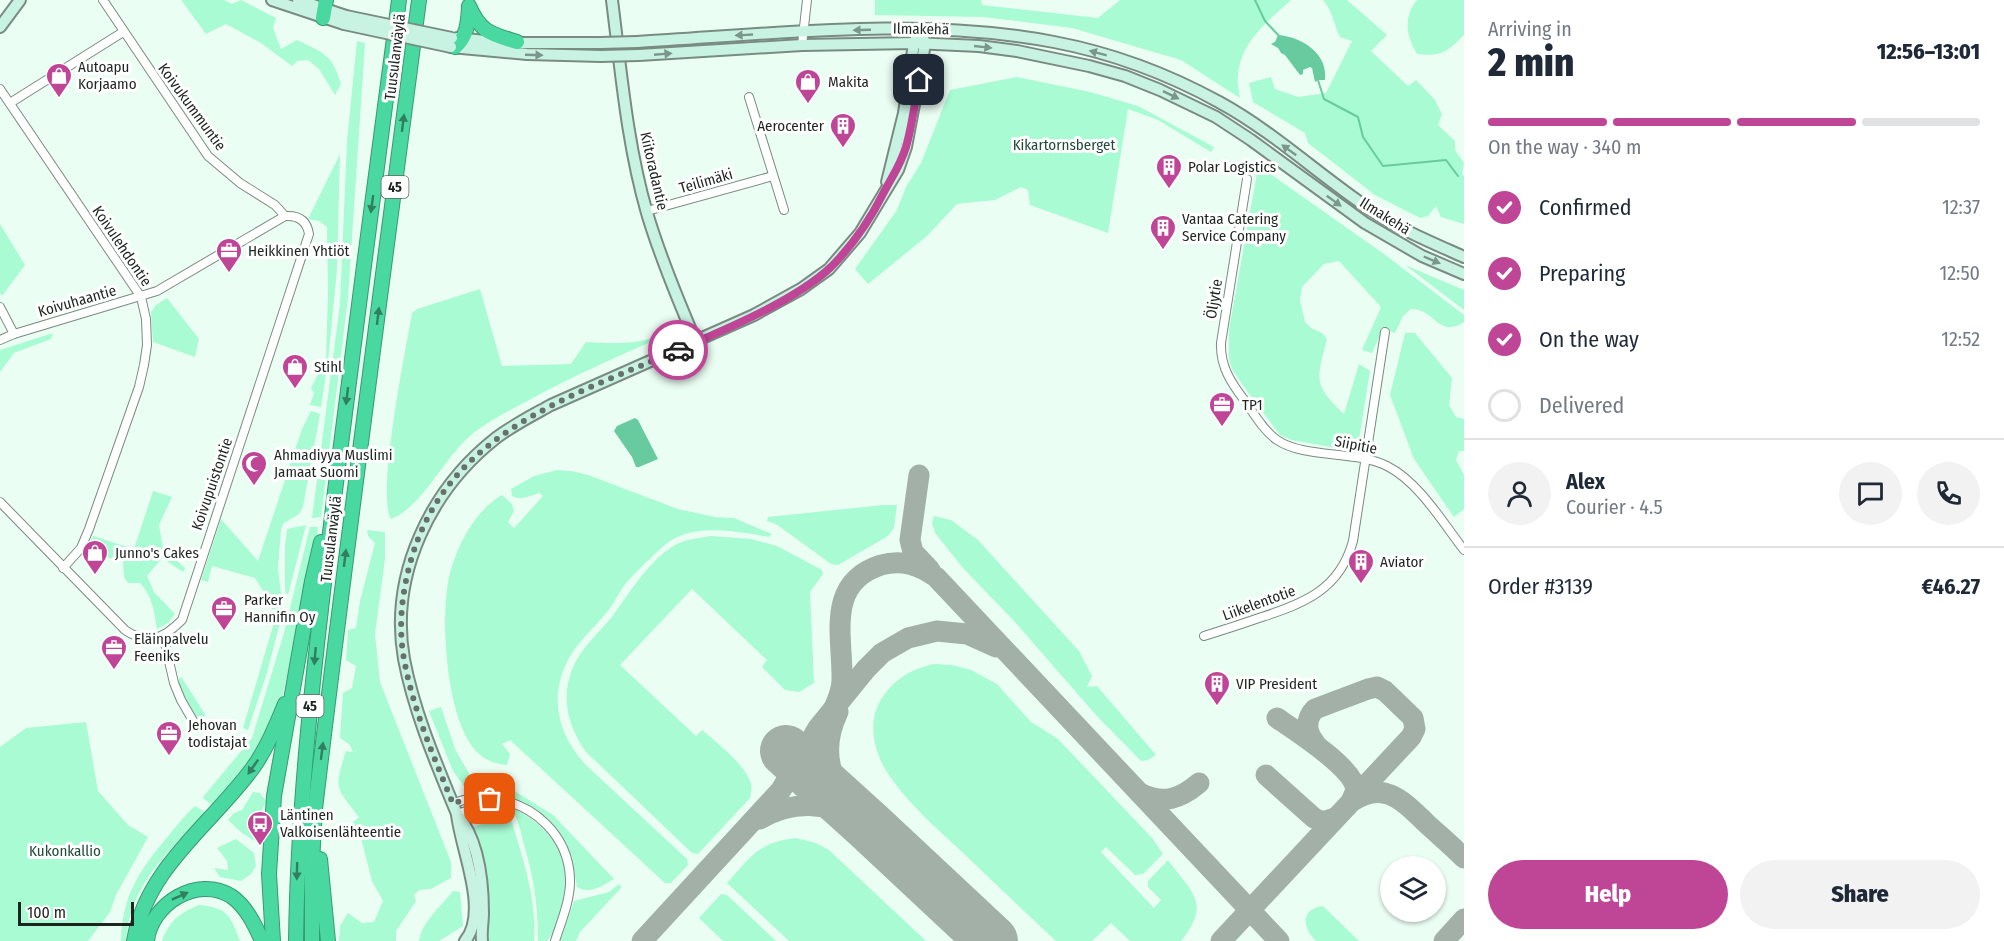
<!DOCTYPE html>
<html lang="en">
<head>
<meta charset="utf-8">
<style>
	:root { --surface:#fff; --page:#f2f2f3; --text:#1f2937; --muted:#747a83; --line:#e0e1e3; --accent:#bf4597 }
	body { margin:0; font-family:"Fira Sans Condensed",sans-serif; background:var(--page); color:var(--text); height:100vh; display:flex; flex-direction:column; font-size:22px; white-space:nowrap }
	* { box-sizing:border-box; margin:0 }
	p { font-size:20px; color:var(--muted) }
	.icon { flex:none; width:33px; height:33px; fill:none; stroke:currentColor; stroke-width:2; stroke-linecap:round; stroke-linejoin:round }
	.map { position:relative; flex:1; overflow:hidden }
	.panel { display:flex; flex-direction:column; background:var(--surface); width:540px }
	.panel>* { flex:none }
	.fabs { position:absolute; left:1380px; top:856px; display:grid; gap:12px }
	.fabs a { display:grid; place-items:center; width:66px; height:66px; border-radius:50%; background:var(--surface); box-shadow:0 2px 4px #0004; font-size:30px }
	.scale { position:absolute; left:18px; bottom:15px; width:116px; box-sizing:border-box; padding-left:6px; border:3px solid #1e2521; border-top:0; font-size:16px; line-height:21px; white-space:nowrap; color:#1e2521; -webkit-text-stroke:4px #fff; paint-order:stroke }
	.pin { position:absolute; display:grid; place-items:center; width:51px; height:51px; color:#fff; margin:-26px; border-radius:12px; box-shadow:0 3px 9px #0006 }
	.courier { position:absolute; display:grid; place-items:center; width:60px; height:60px; margin:-30px; border:4px solid #bf4597; border-radius:50%; background:#fff; color:#222; box-shadow:0 2px 8px #0007 }
	.head em { font-style:normal; font-weight:800 }
	.head div { display:flex; flex-direction:column-reverse }
	.head { display:flex; align-items:center; justify-content:space-between; height:102px; padding:0 24px }
	h1 { font-size:39px; font-weight:800; line-height:45px }
	.bar { display:grid; grid-template-columns:repeat(4,1fr); gap:9px 6px; align-content:center; height:72px; padding:0 24px }
	.bar i { height:8px; border-radius:4px; background:var(--line) }
	.bar .on { background:var(--accent) }
	.bar p { grid-column:span 4 }
	.line { display:flex; align-items:center; gap:15px; padding:0 24px; border-top:2px solid var(--line) }
	.line div { flex:1 }
	.round { display:grid; place-items:center; flex:none; width:63px; height:63px; border-radius:32px; background:var(--page) }
	ol { padding:0 24px; list-style:none }
	li { display:flex; align-items:center; gap:18px; height:66px }
	li p { margin-inline-start:auto }
	li .icon { padding:6px; border-radius:50%; background:var(--accent); color:#fff; stroke-width:4 }
	li:last-child { color:var(--muted) }
	li i { width:33px; height:33px; border:3px solid var(--line); border-radius:50% }
	.cta { display:flex; gap:12px; margin-top:auto; padding:12px 24px }
	.cta a { flex:1; height:69px; border-radius:36px; background:var(--accent); color:#fff; font-size:24px; font-weight:800; line-height:69px; text-align:center }
	.cta a+a { background:var(--page); color:var(--text) }
	main { display:flex; flex:1; min-height:0 }
	.map>svg:first-child { display:block }
</style>
</head>
<body>
<main>
<div class="map">
<svg width="1464" height="941" viewBox="0 0 1464 941">
	<rect width="100%" height="100%" fill="#ebfef4"/>
	<g fill="#a8fbd3">
		<path d="M181 0H224L232 4 241 0 276 18 273 28 281 49 297 40C324 53 332 54 341 84L335 95 319 69 308 60 297 61 292 66 261 43 226 24 206 34Z"/>
		<path d="M875 0H981L982 5 1098 18 1120 0H1291C1268 21 1241 41 1238 75 1237 82 1239 91 1240 98L1181 60 1072 28 983 17 875 15Z"/>
		<path d="M1323 0H1347L1387 35 1371 51 1408 86 1416 80 1435 100 1442 114 1438 125 1455 141V150L1464 163 1462 174 1464 176V224L1441 217 1436 206 1428 216 1420 218 1375 195 1308 143 1305 133 1253 102 1249 83 1271 77 1275 89 1298 97 1326 93 1352 41 1340 37C1334 25 1332 9 1323 0Z"/>
		<path d="M1417 0H1464V35C1447 52 1441 57 1417 54 1406 36 1403 17 1417 0Z"/>
		<polygon points="357,41 365,43 348,298 321,517 312,518 340,304 347,141"/>
		<polygon points="1017,77 1090,92 1138,106 1214,147 1211,152 1158,120 1128,109 1108,233 1030,205 1028,190 1021,187 995,200 957,204 927,236 868,284 855,269 897,210 906,187 921,163 950,90"/>
		<polygon points="340,154 337,270 328,361 321,407 310,405 314,393 311,388 326,359 328,292 327,227 319,221 308,219"/>
		<path d="M1262 168 1384 254 1464 315V322C1439 339 1434 308 1411 309L1403 316 1395 333 1383 328 1372 353 1362 350 1381 307 1339 261 1324 264 1302 287 1300 300 1305 322 1311 328 1322 333 1327 339C1317 380 1312 383 1344 414L1359 364 1370 371 1357 452 1292 440 1280 435 1244 387 1232 369 1229 359V330L1257 173Z"/>
		<polygon points="0,224 25,265 2,296 0,293"/>
		<polygon points="1405,265 1464,290 1464,310"/>
		<path d="M480 289 502 366 571 364 586 342C622 344 637 344 671 333 623 354 575 375 529 400 509 411 487 421 470 436 445 457 421 508 391 519 376 496 406 348 412 313L417 309Z"/>
		<polygon points="167,298 199,339 195,357 153,342 151,312 156,305"/>
		<polygon points="53,333 51,339 14,353 0,372 0,350"/>
		<polygon points="1405,333 1415,333 1452,378 1449,405 1456,417 1464,419 1464,451 1459,451 1456,460 1464,475 1464,509 1454,517 1414,459 1390,395"/>
		<polygon points="311,411 320,414 303,507 299,514 284,523 281,529 278,568 283,611 267,673 248,730 243,728 278,609 272,609 270,602 255,578 212,566 208,582 201,580 221,519 258,561 302,429"/>
		<path d="M557 470 571 471 588 475 678 509 715 517 734 518 772 534 769 537C739 532 698 523 670 541 659 549 637 571 627 582 620 590 616 600 610 608 599 623 585 635 574 650 547 690 555 733 587 766L687 859 688 865 671 883H665L510 740 502 744 510 754 507 765C495 764 484 760 475 750 446 717 440 620 449 577 456 547 475 510 502 495L512 504 514 511 508 522 514 528 543 496 539 493C529 496 522 501 512 496L511 489 534 476Z"/>
		<path d="M153 491 172 497 159 525 163 548 185 568 183 572 162 558 147 576 154 592 175 614 168 623 157 629C154 612 153 597 140 583H128L124 577 123 561 86 552 93 536 134 549Z"/>
		<polygon points="883,505 897,505 894,528 888,536 838,565 831,564 776,524 767,521 768,517"/>
		<polygon points="934,516 951,520 978,540 1079,651 1092,676 1087,687 1097,686 1156,755 1148,760 1141,761 1095,714 1014,621 963,568 935,533 932,523"/>
		<polygon points="306,525 288,595 285,591 285,547 287,529"/>
		<polygon points="310,527 318,527 317,535 301,619 280,704 253,758 214,806 204,799 203,797 252,738 284,633"/>
		<path d="M367 530 385 532V559L375 634 380 682 451 862V878L431 889 419 890 414 895 416 901 396 931V941H339L340 926 348 913 362 923 374 922 383 901 372 881 361 838 350 825 359 817C335 786 334 789 346 751L353 752 350 745 340 738 343 693 352 688 356 666 346 660 348 630 356 628 360 601 375 543 368 536Z"/>
		<path d="M711 536 751 539 777 546 822 570 823 574 810 592 814 683 799 692 785 690 762 667 767 660 692 589 620 665 696 736 702 730C716 742 746 765 751 784 752 788 751 794 750 798L698 854 692 853 586 752C572 732 563 708 568 683 570 675 572 668 576 661 584 646 599 632 611 618 629 594 648 561 675 545 686 539 699 538 711 536Z"/>
		<path d="M934 664 952 665 971 670 997 684 1031 722 1058 739 1153 839 1163 854 1143 874 1135 875 1106 847 1101 852 1154 908 1161 900 1148 887V881L1168 860C1193 894 1211 903 1181 941H1130L1111 923 1092 941H1056C1024 911 992 881 960 850 936 828 910 805 891 778 874 755 866 722 882 698 895 678 912 669 934 664Z"/>
		<polygon points="180,677 182,678 206,716 196,717 182,694 178,682"/>
		<path d="M441 707 455 749 471 777 508 787 553 815 614 879C604 885 589 895 577 887 565 815 537 800 468 792L453 771 429 711Z"/>
		<polygon points="86,722 98,791 128,825 148,837 116,895 110,912 88,941 0,941 0,747 26,728"/>
		<polygon points="253,792 260,793 266,801 261,813 258,838 255,841 242,833 228,820 234,813 242,810"/>
		<path d="M195 806 207 813C170 849 129 885 126 941H121C122 894 141 868 170 834 178 824 186 814 195 806Z"/>
		<path d="M515 809C557 831 576 865 560 911 557 922 555 932 547 941H538C538 907 534 877 524 845 521 834 520 824 514 814Z"/>
		<path d="M508 818 511 819C523 860 537 898 534 941H489L488 908 471 828 490 821Z"/>
		<path d="M796 838 816 843 829 850 926 941H789L727 883C752 856 757 843 796 838Z"/>
		<polygon points="236,839 254,853 256,866 251,874 241,881 220,877 214,868 228,870 227,861 217,848"/>
		<polygon points="619,884 622,887 580,932 576,941 560,941 574,901 609,892"/>
		<path d="M453 891 460 892 463 926 439 941H419C421 923 442 905 453 891Z"/>
		<polygon points="721,894 727,895 776,941 723,941 699,918"/>
		<path d="M199 905C228 908 230 915 240 941H162C169 921 180 913 199 905Z"/>
		<path d="M1323 906 1359 941H1316C1302 927 1300 909 1323 906Z"/>
	</g>
	<g fill="#68ca9f">
		<path d="M1278 35C1302 37 1328 53 1325 80H1318L1315 82 1312 68 1310 67 1303 70V74L1300 75 1285 55 1281 53 1278 48 1271 44 1275 42Z"/>
		<polygon points="635,418 638,420 658,459 639,467 636,467 632,457 614,431 617,426"/>
	</g>
	<g fill="none" stroke-linecap="round" stroke-linejoin="round">
		<g stroke="#68ca9f" stroke-width="2">
			<polyline points="1255,0 1265,21 1280,37"/>
			<polyline points="1317,77 1324,99 1358,117 1363,137 1383,166 1446,160 1458,176"/>
		</g>
		<g stroke="#a2b0a8" stroke-width="21">
			<polyline points="919,475 910,540 913,552 930,570"/>
			<path d="M838 712C815 760 837 792 869 826"/>
			<path d="M831 715C836 703 842 693 842 680 843 637 825 583 881 565 902 559 919 565 936 577L1279 941"/>
			<path d="M1277 718C1296 731 1354 768 1356 790L1351 802"/>
			<path d="M1315 743C1306 732 1305 719 1315 709L1368 689 1377 687 1385 691 1413 718 1415 729 1411 737 1353 799"/>
			<polyline points="1266,775 1314,818 1323,822 1335,818"/>
			<path d="M1140 793C1163 805 1180 799 1199 783"/>
			<path d="M760 819C793 800 825 802 858 820"/>
			<polyline points="642,941 781,790 818,728 866,669 882,653 908,638 937,631 967,634 996,647"/>
			<path d="M1221 941 1351 802C1384 779 1403 801 1426 823 1439 835 1452 846 1464 858"/>
			<polyline points="1444,941 1464,919"/>
		</g>
		<polyline stroke="#a2b0a8" stroke-width="52" points="786,751 869,826 992,941"/>
		<defs>
			<g id="street">
				<polyline points="802,45 807,0"/>
				<polyline points="0,89 141,297 146,319 147,345 144,365 139,387 89,529 81,548 63,568"/>
				<polyline points="749,97 784,210"/>
				<polyline points="10,103 123,32"/>
				<path d="M1247 179 1221 343C1220 366 1231 383 1245 401 1254 414 1264 431 1277 440 1305 459 1355 450 1387 466 1419 482 1443 523 1464 550"/>
				<polyline points="647,211 773,176"/>
				<polyline points="0,307 14,334"/>
				<polyline points="0,340 14,334 157,291 285,216"/>
				<path d="M0 502 125 630C148 646 163 639 182 620L309 234C307 221 299 215 285 216L275 205 240 183 208 156 103 0"/>
				<polyline points="163,635 174,683 181,700 196,726"/>
				<path d="M1204 636C1223 630 1242 624 1262 617 1305 603 1340 589 1353 541L1385 332"/>
				<path d="M453 804C467 797 478 798 494 799 535 804 568 836 570 878 571 899 561 922 555 941"/>
				<polyline points="457,814 485,805 498,803"/>
			</g>
			<g id="secondary">
				<polyline points="272,0 344,24"/>
				<polyline points="298,0 346,16"/>
				<path d="M612 0C621 71 627 144 647 213 660 257 678 300 696 342"/>
				<polyline points="0,27 20,0"/>
				<polyline points="457,38 504,43 600,43"/>
				<path d="M637 42C774 34 919 16 1054 42 1112 53 1168 74 1219 102 1274 132 1320 176 1371 210 1399 229 1433 243 1464 257"/>
				<polyline points="451,47 527,54 601,56"/>
				<polyline points="639,55 802,45 914,43 979,46 1017,51 1089,66 1125,76 1160,90 1216,117 1251,140 1365,223 1422,256 1464,274"/>
				<polyline points="887,182 904,113 914,43 916,38"/>
				<path d="M457 814C460 848 490 911 465 941"/>
				<path d="M482 941C481 931 483 922 483 913 483 880 479 840 457 814 436 763 414 712 404 659 389 574 431 489 496 438 513 425 533 415 551 405L754 315 801 289 829 269 860 233 898 170 906 147 922 62 925 43 920 30"/>
			</g>
			<g id="highway">
				<path d="M469 6C481 33 491 34 517 42"/>
				<polyline points="323,18 326,0"/>
				<path d="M455 47C467 37 468 23 469 8"/>
				<polyline points="320,859 328,941"/>
				<path d="M134 941C146 868 210 826 252 769 266 750 276 726 285 704"/>
				<path d="M147 941C151 904 197 875 231 896 246 906 255 925 262 941"/>
				<polyline points="273,941 269,874 274,796 312,581 321,542"/>
				<path d="M296 941C298 790 317 641 335 491 356 327 377 164 399 0"/>
				<path d="M312 941V862L315 809C347 539 384 270 419 0"/>
			</g>
		</defs>
		<use href="#street" stroke="#7a8b82" stroke-width="10"/>
		<use href="#secondary" stroke="#7a8b82" stroke-width="14"/>
		<use href="#highway" stroke="#399974" stroke-width="16"/>
		<use href="#street" stroke="#fff" stroke-width="8"/>
		<use href="#secondary" stroke="#c8f3e2" stroke-width="10"/>
		<use href="#highway" stroke="#48d8a0" stroke-width="14"/>
		<defs>
			<g id="secondary-bridge">
				<polyline points="346,16 452,38"/>
				<polyline points="344,24 451,47"/>
				<polyline points="600,43 637,42"/>
				<polyline points="601,56 639,55"/>
			</g>
		</defs>
		<use href="#secondary-bridge" stroke="#7a8b82" stroke-width="14" stroke-linecap="butt"/>
		<use href="#secondary-bridge" stroke="#c8f3e2" stroke-width="10"/>
	</g>
	<defs><path id="oneway-solid" d="M-6-.8H1V-3.2L6.5 0L1 3.2V.8H-6Z" transform="scale(1.5)"/></defs>
	<g fill="#7c968b">
		<use href="#oneway-solid" transform="translate(862 30) rotate(178)"/>
		<use href="#oneway-solid" transform="translate(744 35) rotate(177)"/>
		<use href="#oneway-solid" transform="translate(983 47) rotate(6)"/>
		<use href="#oneway-solid" transform="translate(1098 53) rotate(-165)"/>
		<use href="#oneway-solid" transform="translate(663 54) rotate(-5)"/>
		<use href="#oneway-solid" transform="translate(534 55) rotate(2)"/>
		<use href="#oneway-solid" transform="translate(1171 95) rotate(26)"/>
		<use href="#oneway-solid" transform="translate(1289 150) rotate(-144)"/>
		<use href="#oneway-solid" transform="translate(1334 201) rotate(36)"/>
		<use href="#oneway-solid" transform="translate(1432 260) rotate(23)"/>
	</g>
	<g fill="#337e60">
		<use href="#oneway-solid" transform="translate(403 123) rotate(-83)"/>
		<use href="#oneway-solid" transform="translate(372 204) rotate(98)"/>
		<use href="#oneway-solid" transform="translate(378 316) rotate(-83)"/>
		<use href="#oneway-solid" transform="translate(347 396) rotate(97)"/>
		<use href="#oneway-solid" transform="translate(345 558) rotate(-83)"/>
		<use href="#oneway-solid" transform="translate(315 656) rotate(95)"/>
		<use href="#oneway-solid" transform="translate(322 751) rotate(-83)"/>
		<use href="#oneway-solid" transform="translate(253 767) rotate(125)"/>
		<use href="#oneway-solid" transform="translate(297 871) rotate(91)"/>
		<use href="#oneway-solid" transform="translate(180 896) rotate(-24)"/>
	</g>
	<g fill="none" stroke-linecap="round" stroke-linejoin="round">
		<path stroke="#66716b" stroke-width="6" stroke-dasharray="0 10.8" d="M490 799 468 798 453 804C434 757 413 710 404 659 398 626 402 592 411 560 447 433 570 397 678 350"/>
		<path stroke="#bf4597" stroke-width="8" d="M678 350C724 330 795 301 831 267 853 245 870 220 884 192 892 177 901 164 906 147 912 126 915 102 919 80"/>
	</g>
	<defs>
		<symbol id="shop-pin" viewBox="-11 -11 22 30"><path d="M0 17L-7.5 6A9.5 9.5 0 1 1 7.5 6Z" fill="#bf4597" stroke="#fff"/><path d="M-5-2.5h2.3a2.7 3.5 0 0 1 5.4 0H5L5.5 6h-11ZM-1.5-2.5h3a1.5 2.3 0 0 0-3 0Z" fill="#fff"/></symbol>
		<symbol id="building-pin" viewBox="-11 -11 22 30"><path d="M0 17L-7.5 6A9.5 9.5 0 1 1 7.5 6Z" fill="#bf4597" stroke="#fff"/><path d="M-4-6H4V6H1V3H-1V6H-4ZM-2.5-4.3h1.7v1.8h-1.7ZM.8-4.3h1.7v1.8H.8ZM-2.5-1h1.7V.8h-1.7ZM.8-1h1.7V.8H.8Z" fill="#fff"/></symbol>
		<symbol id="office-pin" viewBox="-11 -11 22 30"><path d="M0 17L-7.5 6A9.5 9.5 0 1 1 7.5 6Z" fill="#bf4597" stroke="#fff"/><path d="M-6-3h4V-5.5h4V-3h4V5H-6ZM-1-4.5V-3h2v-1.5ZM-6 0V1H6V0Z" fill="#fff"/></symbol>
		<symbol id="mosque-pin" viewBox="-11 -11 22 30"><path d="M0 17L-7.5 6A9.5 9.5 0 1 1 7.5 6Z" fill="#bf4597" stroke="#fff"/><path d="M3.5-4.9A6 6 0 1 0 3.5 4.9A5 5 0 1 1 3.5-4.9Z" fill="#fff"/></symbol>
		<symbol id="bus-pin" viewBox="-11 -11 22 30"><path d="M0 17L-7.5 6A9.5 9.5 0 1 1 7.5 6Z" fill="#bf4597" stroke="#fff"/><path d="M-5-6H5V4H4V6H2V4H-2V6H-4V4H-5ZM-3.5-4V0h7V-4ZM-3.5 1.2v1.5H-2V1.2ZM2 1.2v1.5H3.5V1.2Z" fill="#fff"/></symbol>
	</defs>
	<g fill-rule="evenodd">
		<use href="#shop-pin" x="44" y="61" width="30" height="40"/>
		<use href="#shop-pin" x="793" y="67" width="30" height="40"/>
		<use href="#building-pin" x="828" y="111" width="30" height="40"/>
		<use href="#building-pin" x="1154" y="152" width="30" height="40"/>
		<use href="#building-pin" x="1148" y="213" width="30" height="40"/>
		<use href="#office-pin" x="214" y="236" width="30" height="40"/>
		<use href="#shop-pin" x="280" y="352" width="30" height="40"/>
		<use href="#office-pin" x="1207" y="390" width="30" height="40"/>
		<use href="#mosque-pin" x="239" y="449" width="30" height="40"/>
		<use href="#shop-pin" x="80" y="538" width="30" height="40"/>
		<use href="#building-pin" x="1346" y="547" width="30" height="40"/>
		<use href="#office-pin" x="209" y="594" width="30" height="40"/>
		<use href="#office-pin" x="99" y="633" width="30" height="40"/>
		<use href="#building-pin" x="1202" y="669" width="30" height="40"/>
		<use href="#office-pin" x="154" y="719" width="30" height="40"/>
		<use href="#bus-pin" x="245" y="809" width="30" height="40"/>
	</g>
	<g text-anchor="middle" dominant-baseline="central" stroke-width="6" stroke-linejoin="round" paint-order="stroke">
		<g fill="#fff" stroke="#626664" stroke-width="1.5">
			<rect x="381.5" y="176" width="27" height="22" rx="4.5"/>
			<rect x="296.5" y="695" width="27" height="22" rx="4.5"/>
		</g>
		<g font-size="14" font-weight="bold" fill="#1e2521">
			<text x="395" y="187">45</text>
			<text x="310" y="706">45</text>
		</g>
		<g font-size="15" fill="#1e2521" stroke="#fff">
			<text transform="translate(921 29) rotate(1)">Ilmakehä</text>
			<text transform="translate(395 57) rotate(-83)">Tuusulanväylä</text>
			<text transform="translate(192 107) rotate(54)">Koivukummuntie</text>
			<text transform="translate(654 171) rotate(77)">Kiitoradantie</text>
			<text transform="translate(706 181) rotate(-16)">Teilimäki</text>
			<text transform="translate(1385 216) rotate(32)">Ilmakehä</text>
			<text transform="translate(122 246) rotate(56)">Koivulehdontie</text>
			<text transform="translate(1214 299) rotate(-81)">Öljytie</text>
			<text transform="translate(77 301) rotate(-16)">Koivuhaantie</text>
			<text transform="translate(1356 445) rotate(11)">Siipitie</text>
			<text transform="translate(212 484) rotate(-71)">Koivupuistontie</text>
			<text transform="translate(331 539) rotate(-83)">Tuusulanväylä</text>
			<text transform="translate(1259 603) rotate(-20)">Liikelentotie</text>
		</g>
		<g font-size="15" fill="#1e2521" stroke="#fff" text-anchor="start">
			<text x="78" y="67">Autoapu<tspan x="78" dy="17">Korjaamo</tspan></text>
			<text x="828" y="82">Makita</text>
			<text x="824" y="126" text-anchor="end">Aerocenter</text>
			<text x="1188" y="167">Polar Logistics</text>
			<text x="1182" y="219">Vantaa Catering<tspan x="1182" dy="17">Service Company</tspan></text>
			<text x="248" y="251">Heikkinen Yhtiöt</text>
			<text x="314" y="367">Stihl</text>
			<text x="1242" y="405">TP1</text>
			<text x="274" y="455">Ahmadiyya Muslimi<tspan x="274" dy="17">Jamaat Suomi</tspan></text>
			<text x="115" y="553">Junno's Cakes</text>
			<text x="1380" y="562">Aviator</text>
			<text x="244" y="600">Parker<tspan x="244" dy="17">Hannifin Oy</tspan></text>
			<text x="134" y="639">Eläinpalvelu<tspan x="134" dy="17">Feeniks</tspan></text>
			<text x="1236" y="684">VIP President</text>
			<text x="188" y="725">Jehovan<tspan x="188" dy="17">todistajat</tspan></text>
			<text x="280" y="815">Läntinen<tspan x="280" dy="17">Valkoisenlähteentie</tspan></text>
		</g>
		<g font-size="15" fill="#204b38" stroke="#fff">
			<text x="1064" y="145">Kikartornsberget</text>
			<text x="65" y="851">Kukonkallio</text>
		</g>
	</g>
</svg>
<div class="fabs">
<a><svg class="icon" aria-label="layers" viewBox="0 0 24 24"><path d="M12 4l9 5-9 5-9-5zM3 14l9 5 9-5"/></svg></a>
</div>
<div class="scale">100 m</div>
<div class="pin" style="left:490px;top:799px;background:#ea580c"><svg class="icon" aria-label="bag" viewBox="0 0 24 24"><path d="M5 8h14l-1 12H6zM9 8a3 3 0 0 1 6 0"/></svg></div>
<div class="pin" style="left:919px;top:80px;background:#1f2937"><svg class="icon" aria-label="home" viewBox="0 0 24 24"><path d="M3 11l9-7 9 7M6 9v11h12V9"/></svg></div>
<div class="courier" style="left:678px;top:350px"><svg class="icon" aria-label="car" viewBox="0 0 24 24"><path d="M5 17H2v-5l4-1 3-4h7l3 4 3 1v5h-3M9 17h6M6 11h13"/><circle cx="7" cy="17" r="2"/><circle cx="17" cy="17" r="2"/></svg></div>
</div>
<section class="panel">
<div class="head"><div><h1>2 min</h1><p>Arriving in</p></div><em>12:56–13:01</em></div>
<div class="bar"><i class="on"></i><i class="on"></i><i class="on"></i><i></i><p>On the way · 340 m</p></div>
<ol>
<li><svg class="icon" aria-label="check" viewBox="0 0 24 24"><path d="M5 12l5 5 9-10"/></svg>Confirmed<p>12:37</p></li>
<li><svg class="icon" aria-label="check" viewBox="0 0 24 24"><path d="M5 12l5 5 9-10"/></svg>Preparing<p>12:50</p></li>
<li><svg class="icon" aria-label="check" viewBox="0 0 24 24"><path d="M5 12l5 5 9-10"/></svg>On the way<p>12:52</p></li>
<li><i></i>Delivered</li>
</ol>
<div class="line" style="height:108px"><a class="round"><svg class="icon" aria-label="person" viewBox="0 0 24 24"><circle cx="12" cy="8" r="4"/><path d="M4 21q1-7 8-7t8 7"/></svg></a><div><b>Alex</b><p>Courier · 4.5</p></div><a class="round"><svg class="icon" aria-label="chat" viewBox="0 0 24 24"><path d="M4 5h16v11H9l-5 4z"/></svg></a><a class="round"><svg class="icon" aria-label="phone" viewBox="0 0 24 24"><path d="M5 4h4l2 5-3 2q2 4 5 5l2-3 5 2v4C11 20 4 13 5 4z"/></svg></a></div>
<div class="line" style="height:78px"><div>Order #3139</div><b>€46.27</b></div>
<div class="cta"><a>Help</a><a>Share</a></div>
</section>
</main>
</body>
</html>
